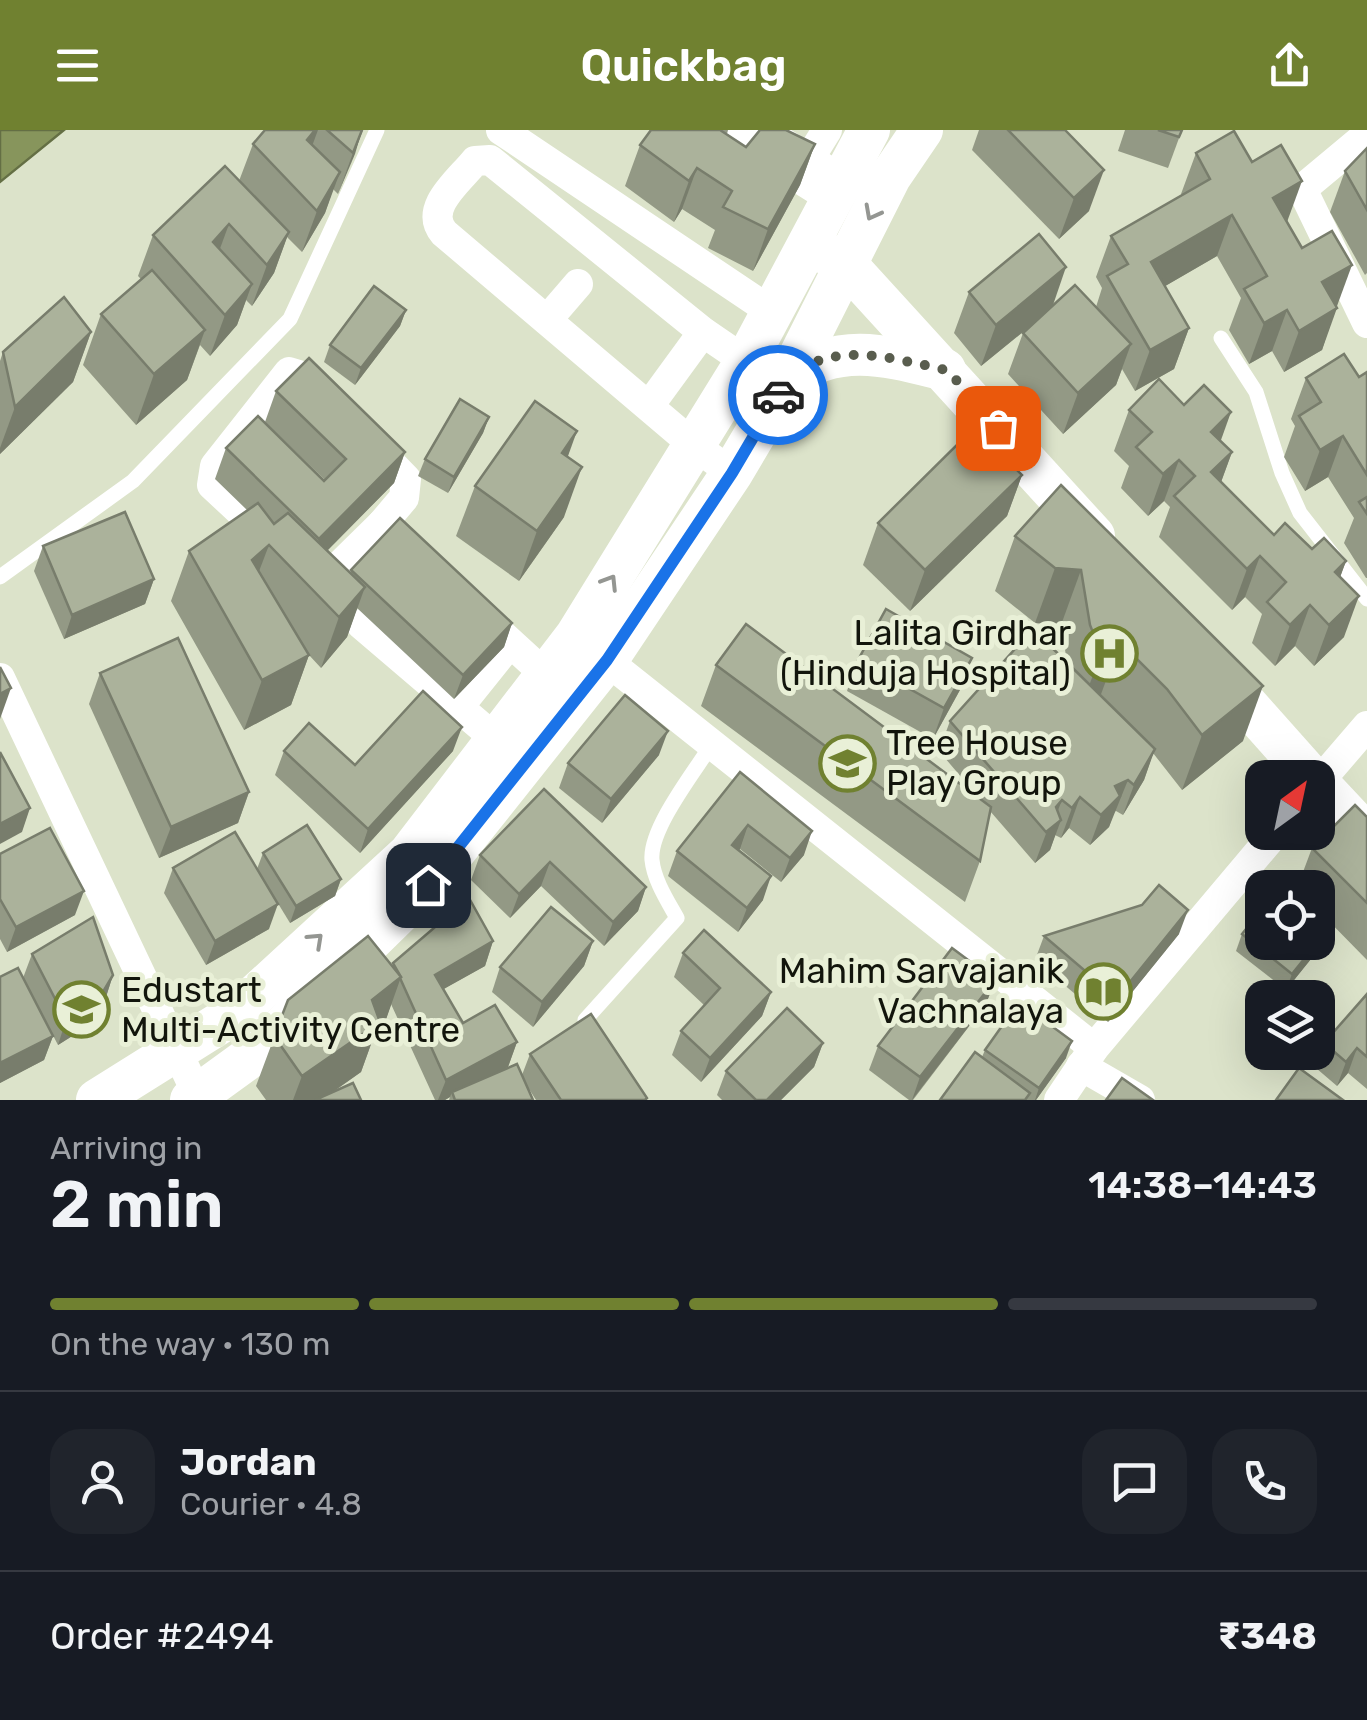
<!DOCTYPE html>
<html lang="en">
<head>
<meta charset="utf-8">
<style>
	:root { --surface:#171b24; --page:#20242c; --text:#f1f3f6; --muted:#9ea1a6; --line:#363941; --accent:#708130 }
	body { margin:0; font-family:Rubik,sans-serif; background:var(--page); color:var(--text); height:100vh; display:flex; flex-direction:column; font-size:38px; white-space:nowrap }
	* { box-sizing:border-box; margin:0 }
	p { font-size:32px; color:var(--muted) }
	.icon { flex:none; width:55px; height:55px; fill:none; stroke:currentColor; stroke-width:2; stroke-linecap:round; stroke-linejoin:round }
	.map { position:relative; height:970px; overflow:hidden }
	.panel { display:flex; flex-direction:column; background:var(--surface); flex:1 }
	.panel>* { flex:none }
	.needle { width:65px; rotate:33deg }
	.fabs { position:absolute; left:1245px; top:630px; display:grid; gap:20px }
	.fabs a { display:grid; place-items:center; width:90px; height:90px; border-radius:20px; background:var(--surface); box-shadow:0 10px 40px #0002; font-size:50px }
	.pin { position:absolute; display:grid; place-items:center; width:85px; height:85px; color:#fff; margin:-42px; border-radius:20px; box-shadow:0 5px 15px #0006 }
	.courier { position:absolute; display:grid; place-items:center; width:100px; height:100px; margin:-50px; border:8px solid #1a73e8; border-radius:50%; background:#fff; color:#222; box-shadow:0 2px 12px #0007 }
	.headline em { font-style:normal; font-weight:600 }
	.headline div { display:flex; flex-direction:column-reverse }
	.headline { display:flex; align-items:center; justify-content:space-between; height:170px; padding:0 50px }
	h1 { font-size:65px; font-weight:600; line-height:75px }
	.bar { display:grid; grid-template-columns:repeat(4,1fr); gap:15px 10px; align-content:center; height:120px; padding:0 50px }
	.bar i { height:12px; border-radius:8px; background:var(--line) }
	.bar .on { background:var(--accent) }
	.bar p { grid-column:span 4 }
	.line { display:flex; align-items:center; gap:25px; padding:0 50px; border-top:2px solid var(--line) }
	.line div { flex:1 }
	.round { display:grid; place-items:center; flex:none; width:105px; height:105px; border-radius:30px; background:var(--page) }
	header { display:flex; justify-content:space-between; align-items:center; height:130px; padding:0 50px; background:var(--accent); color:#fff; font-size:45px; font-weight:600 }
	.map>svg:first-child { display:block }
</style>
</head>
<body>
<header><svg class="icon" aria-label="menu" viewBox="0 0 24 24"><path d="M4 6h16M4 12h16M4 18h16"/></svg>Quickbag<svg class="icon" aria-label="share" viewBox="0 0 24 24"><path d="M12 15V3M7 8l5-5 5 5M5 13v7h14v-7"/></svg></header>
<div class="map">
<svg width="1367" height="970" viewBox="0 0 1367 970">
	<rect width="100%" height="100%" fill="#dce3ca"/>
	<polygon fill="#87955c" stroke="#646f44" stroke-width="2.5" points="0,0 64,0 0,52"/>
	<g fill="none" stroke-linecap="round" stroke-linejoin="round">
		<g stroke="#fff" stroke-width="15">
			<polyline points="1221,208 1256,262 1282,343 1300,383 1367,469"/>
			<polyline points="0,447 133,351 290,189 377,0"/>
			<path d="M585 890 677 788C667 770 654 750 652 730 649 699 695 641 712 614"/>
		</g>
		<g stroke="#fff" stroke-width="30">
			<polyline points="501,0 772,182"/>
			<polyline points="722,0 832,69"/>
			<polyline points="763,0 841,49"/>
			<polyline points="1367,5 1307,55 1304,63 1367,193"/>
			<polyline points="809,29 827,0"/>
			<polyline points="547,190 578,154"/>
			<polyline points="649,276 703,202"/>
			<polyline points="370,312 406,349 404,368 382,394 419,428"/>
			<path d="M732 343 695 316 444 103C423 78 459 51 475 31L490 30 703 202 760 241"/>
			<polyline points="272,411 212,355 215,336 289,242 299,245 326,270"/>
			<polyline points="310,445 317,450 327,448 382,394"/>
			<polyline points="478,483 559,557"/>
			<polyline points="361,494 511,622"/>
			<polyline points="592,519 1094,918"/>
			<polyline points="0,548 200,970"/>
			<polyline points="458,578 510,513"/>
			<polyline points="1318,653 1367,596"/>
			<polyline points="1081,936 1140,970"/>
			<polyline points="1059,970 1094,918 1276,702"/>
		</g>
		<g stroke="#fff" stroke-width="42">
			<polyline points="823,122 845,133 1094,406"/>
			<path d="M789 247C841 211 888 226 945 240"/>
			<polyline points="1216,540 1312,648"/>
			<polyline points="1318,653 1367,705"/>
			<polyline points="97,970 236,883 409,724 576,506 746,231 869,0"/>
			<polyline points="191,970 257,922 428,755 607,530 732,343 789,247 890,47 922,0"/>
		</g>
	</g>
	<g fill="#939985">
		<polygon points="265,0 363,0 338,64 333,59 325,83 302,122 287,107 274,143 252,176 246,170 237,195 210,226 200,215 187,250 136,295 83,235 101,184 141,149 138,146 153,105 239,51 253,14"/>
		<polygon points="651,0 728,0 727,4 746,17 815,14 800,55 753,141 708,118 715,100 682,79 674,92 625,56 640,15"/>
		<polygon points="979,0 1065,0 1089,81 1059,109 972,20"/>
		<polygon points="1125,0 1182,0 1168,38 1118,21"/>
		<polygon points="1367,18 1367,143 1365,145 1330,82 1345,41"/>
		<polygon points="1196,23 1287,92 1336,176 1322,220 1284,242 1272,221 1249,234 1229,200 1241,168 1217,126 1165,156 1189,198 1174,239 1135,261 1122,239 1116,255 1063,304 1008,244 1023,203 1039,189 981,236 954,203 969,162 1052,176 1096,177 1102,158 1096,147 1111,106 1182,65 1181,64"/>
		<polygon points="406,180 400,196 355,255 324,232 330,215"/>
		<polygon points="91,202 73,252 0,324 0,231 3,222"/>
		<polygon points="1367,242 1367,448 1366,448 1344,413 1354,388 1328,347 1305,361 1284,327 1295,296 1291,289 1306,248 1359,247"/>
		<polygon points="276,261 405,322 394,353 327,421 350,443 351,440 512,493 504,517 454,569 357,478 347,507 321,538 309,525 291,575 244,600 171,471 189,421 247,380 215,349 226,318 325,350 265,292"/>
		<polygon points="1129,280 1220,311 1232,322 1221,352 1274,405 1346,431 1340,447 1344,507 1314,536 1295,516 1275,536 1252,513 1262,484 1245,467 1232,480 1159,407 1170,377 1164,371 1148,386 1121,358 1129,336 1114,321"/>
		<polygon points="489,287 483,303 448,363 418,346 425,329"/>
		<polygon points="568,327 564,387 519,451 456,406 475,356"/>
		<polygon points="1022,345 1007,386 910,481 863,435 878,393"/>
		<polygon points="1061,355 1243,611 1182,660 1153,623 1144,650 1123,685 1116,681 1114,682 1109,697 1090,715 1069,698 1061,708 1055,705 1050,720 1035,733 990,681 980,731 965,772 701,576 716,535 979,668 939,621 950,591 1067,532 1061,495 1035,493 995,461 1015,406"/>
		<polygon points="43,416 154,449 145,474 64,509 34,441"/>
		<polygon points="972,528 961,558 933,609 847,561 858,530"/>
		<polygon points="100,543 249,662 238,693 159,728 89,574"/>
		<polygon points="284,621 355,635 453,621 360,723 275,645"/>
		<polygon points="659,625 602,693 559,658 568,633"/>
		<polygon points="740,642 804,725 781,752 740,719 739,720 763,770 738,802 668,746 677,721"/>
		<polygon points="544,659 646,757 638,781 604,816 541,756 510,788 471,750 480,725"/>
		<polygon points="1367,687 1367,830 1318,780 1318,758 1297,758 1312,718"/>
		<polygon points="263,723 341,749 335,766 290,793 257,739"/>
		<polygon points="0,724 75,785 7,822 0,809"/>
		<polygon points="173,738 269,799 206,835 164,763"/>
		<polygon points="1325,803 1319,819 1286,860 1236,821 1242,804"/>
		<polygon points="1179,804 1108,892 1035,830 1044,806"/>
		<polygon points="493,811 485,836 443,859 463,893 517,912 508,937 498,942 522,945 530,924 647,970 536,970 529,959 533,970 449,970 450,967 445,970 435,970 391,874 383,898 375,903 361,942 333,962 361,970 266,970 256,956 288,870 392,836 393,833"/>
		<polygon points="593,811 584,836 533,897 492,862 500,837"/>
		<polygon points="683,823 771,862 762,886 701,952 672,925 681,901 704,875 674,847"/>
		<polygon points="32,824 113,845 105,870 88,896 58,915 32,865 53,906 44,930 0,953 0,847 23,848"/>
		<polygon points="995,850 986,874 913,970 909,970 869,940 878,916"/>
		<polygon points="1367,864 1367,959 1348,943 1337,956 1316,938 1324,913"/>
		<polygon points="823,913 814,937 781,970 722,970 717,965 726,941"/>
		<polygon points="985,920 1066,928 1036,970 940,970 982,927"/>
	</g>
	<g fill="#787d6c">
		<polygon points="315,0 318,0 305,35 307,10"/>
		<polygon points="362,0 355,24 338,64 353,23"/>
		<polygon points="815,14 800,55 753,141 768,99"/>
		<polygon points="697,38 682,79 674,92 689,51"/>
		<polygon points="1104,40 1089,81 1059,109 1074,68"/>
		<polygon points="340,42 325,83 302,122 317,81"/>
		<polygon points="1302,51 1287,92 1273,68"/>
		<polygon points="1232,85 1217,126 1136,173 1151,132"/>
		<polygon points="229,94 214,135 213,112"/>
		<polygon points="289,102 274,143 252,176 267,135"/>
		<polygon points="1352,135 1337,176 1307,193 1322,152"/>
		<polygon points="1066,137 1052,178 981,236 996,195"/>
		<polygon points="252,154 237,195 210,226 225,185"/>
		<polygon points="1337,178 1322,220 1284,242 1299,201"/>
		<polygon points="406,180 400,196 355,255 361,238"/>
		<polygon points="1287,180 1272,221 1249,234 1264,193"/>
		<polygon points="1189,198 1174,239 1135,261 1150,220"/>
		<polygon points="205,200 187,250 136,295 154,244"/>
		<polygon points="91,202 73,252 0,324 0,318 15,277"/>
		<polygon points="1131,214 1116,255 1063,304 1078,263"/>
		<polygon points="1231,282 1216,324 1211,302"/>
		<polygon points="489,287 483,303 448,363 454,347"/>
		<polygon points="577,301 559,351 562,323"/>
		<polygon points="1343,306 1328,347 1305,361 1320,320"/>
		<polygon points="405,322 394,353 308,440 319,409"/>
		<polygon points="1232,322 1217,363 1211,342"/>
		<polygon points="1179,330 1164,371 1148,386 1163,344"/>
		<polygon points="582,337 564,387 519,451 537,401"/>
		<polygon points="1022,345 1007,386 910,481 925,440"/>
		<polygon points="269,415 250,465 252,430"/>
		<polygon points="1260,426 1245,467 1232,480 1247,439"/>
		<polygon points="1346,431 1331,472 1335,442"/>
		<polygon points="1055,438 1081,440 1061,495 1035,493"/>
		<polygon points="154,449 145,474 64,509 72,485"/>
		<polygon points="365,457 347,507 321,538 339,487"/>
		<polygon points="1359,466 1344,507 1314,536 1329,495"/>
		<polygon points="1310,475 1295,516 1275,536 1290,495"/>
		<polygon points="512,493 504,517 454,569 463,545"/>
		<polygon points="1120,512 1100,567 1081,578 1101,523"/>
		<polygon points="309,525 291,575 244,600 262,550"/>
		<polygon points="972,528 961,558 933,609 944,578"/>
		<polygon points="1263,556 1243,611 1182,660 1202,605"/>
		<polygon points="11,558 0,589 0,564"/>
		<polygon points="462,597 453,621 360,723 368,699"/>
		<polygon points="668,601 659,625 602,693 611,669"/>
		<polygon points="1155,619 1144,650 1123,685 1134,655"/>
		<polygon points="1128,650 1109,697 1090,715 1101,685 1115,656"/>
		<polygon points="249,662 238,693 159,728 171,697"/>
		<polygon points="1080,667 1069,698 1061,708 1072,678"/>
		<polygon points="1062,670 1051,698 1061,690 1050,720 1035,733 1056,677"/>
		<polygon points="30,678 22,702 0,714 0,694"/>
		<polygon points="748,695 740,719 723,739 732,715"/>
		<polygon points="812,701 804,725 781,752 790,728"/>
		<polygon points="550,732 541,756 510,788 519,764"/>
		<polygon points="771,746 763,770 738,802 747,778"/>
		<polygon points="341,749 335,766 290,793 296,776"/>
		<polygon points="646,757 638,781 604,816 613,792"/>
		<polygon points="84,761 75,785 7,822 16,797"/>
		<polygon points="278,774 269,799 206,835 215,811"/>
		<polygon points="1188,780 1179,804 1108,892 1117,868"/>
		<polygon points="1325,803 1319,819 1286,860 1292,844"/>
		<polygon points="493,811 485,836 426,869 435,845"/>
		<polygon points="593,811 584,836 533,897 542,872"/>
		<polygon points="113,845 105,870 88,896 58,915 66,890"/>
		<polygon points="401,847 383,898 375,903 361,942 321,970 293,970 302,946 372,870"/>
		<polygon points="995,850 986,874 912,970 920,947"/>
		<polygon points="771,862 762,886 701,952 710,928"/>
		<polygon points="53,906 44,930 0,953 0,933"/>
		<polygon points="1072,911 1066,928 1036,970 1035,970 1039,958"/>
		<polygon points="517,912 508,937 453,966 452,962 450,967 445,970 438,970 446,950"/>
		<polygon points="823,913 814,937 781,970 767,970"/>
		<polygon points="1357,918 1348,943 1337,956 1346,932"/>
	</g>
	<g fill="#abb29b" stroke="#787d6c" stroke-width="2.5">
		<polygon points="265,0 315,0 307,10 340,42 317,81 253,14"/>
		<polygon points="327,0 362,0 353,23"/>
		<polygon points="651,0 720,0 746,17 760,0 786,0 815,14 768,99 723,77 732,61 697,38 689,51 640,15"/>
		<polygon points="1008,0 1065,0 1104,40 1074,68"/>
		<polygon points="1158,0 1182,0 1179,7"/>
		<polygon points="1234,1 1252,32 1281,15 1302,51 1273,68 1302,118 1332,101 1352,135 1322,152 1337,178 1299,201 1287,180 1264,193 1244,159 1267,146 1232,85 1151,132 1189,198 1150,220 1107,146 1128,134 1111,106 1210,49 1196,23"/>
		<polygon points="1367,18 1367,80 1345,41"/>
		<polygon points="225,36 289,102 267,135 229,94 213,112 252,154 225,185 153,105"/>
		<polygon points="1039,104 1066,137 996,195 969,162"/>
		<polygon points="152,140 205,200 154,244 101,184"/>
		<polygon points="1075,155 1131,214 1078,263 1023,203"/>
		<polygon points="374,156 406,180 361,238 330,215"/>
		<polygon points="64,167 91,202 15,277 3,222"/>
		<polygon points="1344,224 1359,247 1367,242 1367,345 1343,306 1320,320 1299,286 1321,272 1306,248"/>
		<polygon points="309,228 405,322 319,409 226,318 258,286 324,351 346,329 276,261"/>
		<polygon points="1159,249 1184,275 1204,255 1231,282 1211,302 1232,322 1211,342 1274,405 1285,393 1312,419 1324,408 1346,431 1335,442 1359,466 1329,495 1310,475 1290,495 1267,472 1286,452 1260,426 1247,439 1174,366 1195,346 1179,330 1163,344 1136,317 1152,302 1129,280"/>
		<polygon points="460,269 489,287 454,347 425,329"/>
		<polygon points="535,271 577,301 562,323 582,337 537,401 475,356"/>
		<polygon points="974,298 1022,345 925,440 878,393"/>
		<polygon points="1061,355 1263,556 1202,605 1167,559 1120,512 1101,523 1090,495 1081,440 1055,438 1015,406"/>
		<polygon points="1367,367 1367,384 1359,372"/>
		<polygon points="258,373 274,394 288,383 365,457 339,487 269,415 252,430 309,525 262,550 189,421"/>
		<polygon points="125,382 154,449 72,485 43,416"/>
		<polygon points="400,388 512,493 463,545 351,440"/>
		<polygon points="886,479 972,528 944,578 858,530"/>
		<polygon points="746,494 991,677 980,731 716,535"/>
		<polygon points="1033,499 1155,619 1134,655 1128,650 1115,656 1120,666 1101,685 1080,667 1072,678 1062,670 1056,677 1061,690 1046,702 950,591"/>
		<polygon points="178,508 249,662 171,697 100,543"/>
		<polygon points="0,537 11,558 0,564"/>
		<polygon points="423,561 462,597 368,699 284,621 309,593 355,635"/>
		<polygon points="625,565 668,601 611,669 568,633"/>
		<polygon points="0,622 30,678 0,694"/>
		<polygon points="740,642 812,701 790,728 748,695 732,715 771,746 747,778 677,721"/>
		<polygon points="544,659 646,757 613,792 550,732 519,764 480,725"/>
		<polygon points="1355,675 1367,687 1367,773 1312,718"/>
		<polygon points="307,695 341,749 296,776 263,723"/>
		<polygon points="50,698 84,761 16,797 0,769 0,724"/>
		<polygon points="235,702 278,774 215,811 173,738"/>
		<polygon points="1159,755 1188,780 1117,868 1044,806 1142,775"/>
		<polygon points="469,768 493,811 435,845 463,893 495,875 517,912 446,950 400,848 401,847 393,833"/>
		<polygon points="551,777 593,811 542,872 500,837"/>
		<polygon points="1262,779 1262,812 1318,812 1318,796 1325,803 1292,844 1242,804"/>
		<polygon points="93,787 113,845 97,872 66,890 32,824"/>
		<polygon points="704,800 771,862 710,928 681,901 720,858 683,823"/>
		<polygon points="368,806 401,847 372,870 380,892 302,946 274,906 288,870"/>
		<polygon points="952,818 995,850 920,947 878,916"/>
		<polygon points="18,838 53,906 0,933 0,847"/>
		<polygon points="1367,864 1367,927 1357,918 1346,932 1324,913"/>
		<polygon points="1019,872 1072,911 1039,958 985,920"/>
		<polygon points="787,878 823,913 767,970 756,970 726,941"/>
		<polygon points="591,884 647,968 645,970 561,970 530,924"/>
		<polygon points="975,922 1030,963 1025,970 940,970"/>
		<polygon points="517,934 533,970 455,970 452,962"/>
		<polygon points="1299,938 1343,970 1276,970"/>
		<polygon points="1122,948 1153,970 1106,970"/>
		<polygon points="353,953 361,970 315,970"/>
	</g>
	<defs><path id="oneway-chevron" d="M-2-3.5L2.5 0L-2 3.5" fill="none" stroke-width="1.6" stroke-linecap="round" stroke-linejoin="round" transform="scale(2.5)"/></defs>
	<g stroke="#949692">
		<use href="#oneway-chevron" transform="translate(872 83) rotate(118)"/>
		<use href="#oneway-chevron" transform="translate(610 452) rotate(-58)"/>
		<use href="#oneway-chevron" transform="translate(316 810) rotate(-43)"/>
	</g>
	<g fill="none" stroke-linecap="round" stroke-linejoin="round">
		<path stroke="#595d4e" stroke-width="10" stroke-dasharray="0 18" d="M778 265C806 216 865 221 913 233 922 235 935 236 944 240 957 247 986 285 998 298"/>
		<polyline stroke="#1a73e8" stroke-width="12" points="428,755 607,530 732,343 778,265"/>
	</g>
	<defs>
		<symbol id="hospital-ring" viewBox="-11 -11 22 22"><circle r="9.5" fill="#e9f0d7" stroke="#708130" stroke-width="1.5"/><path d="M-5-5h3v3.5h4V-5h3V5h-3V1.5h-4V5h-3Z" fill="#708130"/></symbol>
		<symbol id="school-ring" viewBox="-11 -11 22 22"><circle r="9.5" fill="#e9f0d7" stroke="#708130" stroke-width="1.5"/><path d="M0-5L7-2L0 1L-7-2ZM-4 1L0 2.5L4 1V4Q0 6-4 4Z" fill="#708130"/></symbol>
		<symbol id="library-ring" viewBox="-11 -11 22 22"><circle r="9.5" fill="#e9f0d7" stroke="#708130" stroke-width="1.5"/><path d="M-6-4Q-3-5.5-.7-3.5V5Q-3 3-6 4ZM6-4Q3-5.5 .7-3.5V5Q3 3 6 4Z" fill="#708130"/></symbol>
	</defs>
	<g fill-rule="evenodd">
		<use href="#hospital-ring" x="1078" y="492" width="63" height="63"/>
		<use href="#school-ring" x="816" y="602" width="63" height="63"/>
		<use href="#library-ring" x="1072" y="830" width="63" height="63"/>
		<use href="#school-ring" x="50" y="848" width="63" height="63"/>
	</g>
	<g text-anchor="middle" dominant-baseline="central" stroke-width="10" stroke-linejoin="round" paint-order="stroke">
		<g font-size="35" fill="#12150c" stroke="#e9f0d7" text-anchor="end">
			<text x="1071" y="503">Lalita Girdhar<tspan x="1071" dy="40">(Hinduja Hospital)</tspan></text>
			<text x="886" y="613" text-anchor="start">Tree House<tspan x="886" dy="40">Play Group</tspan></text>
			<text x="1064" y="841">Mahim Sarvajanik<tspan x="1064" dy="40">Vachnalaya</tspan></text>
			<text x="121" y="860" text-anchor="start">Edustart<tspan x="121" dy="40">Multi-Activity Centre</tspan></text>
		</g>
	</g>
</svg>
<div class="fabs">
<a><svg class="needle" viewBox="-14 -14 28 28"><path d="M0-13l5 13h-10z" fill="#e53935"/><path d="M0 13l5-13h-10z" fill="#9ea1a6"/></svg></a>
<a><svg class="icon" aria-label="locate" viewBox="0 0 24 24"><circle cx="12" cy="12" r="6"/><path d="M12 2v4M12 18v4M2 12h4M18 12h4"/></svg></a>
<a><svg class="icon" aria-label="layers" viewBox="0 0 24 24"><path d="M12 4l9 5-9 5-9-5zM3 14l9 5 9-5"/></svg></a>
</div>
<div class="pin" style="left:998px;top:298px;background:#ea580c"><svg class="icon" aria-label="bag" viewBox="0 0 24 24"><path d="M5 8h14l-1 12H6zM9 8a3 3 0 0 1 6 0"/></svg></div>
<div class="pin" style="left:428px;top:755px;background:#1f2937"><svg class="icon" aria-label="home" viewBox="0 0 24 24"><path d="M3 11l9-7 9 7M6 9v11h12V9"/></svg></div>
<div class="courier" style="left:778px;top:265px"><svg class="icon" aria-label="car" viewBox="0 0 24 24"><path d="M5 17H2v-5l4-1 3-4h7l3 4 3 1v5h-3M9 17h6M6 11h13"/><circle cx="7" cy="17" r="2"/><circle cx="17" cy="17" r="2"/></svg></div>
</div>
<section class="panel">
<div class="headline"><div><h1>2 min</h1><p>Arriving in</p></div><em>14:38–14:43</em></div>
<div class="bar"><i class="on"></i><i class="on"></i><i class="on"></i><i></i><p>On the way · 130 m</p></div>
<div class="line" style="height:180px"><a class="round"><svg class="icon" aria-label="person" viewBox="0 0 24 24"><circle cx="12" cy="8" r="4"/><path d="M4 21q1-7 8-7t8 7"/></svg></a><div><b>Jordan</b><p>Courier · 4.8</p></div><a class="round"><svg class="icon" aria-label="chat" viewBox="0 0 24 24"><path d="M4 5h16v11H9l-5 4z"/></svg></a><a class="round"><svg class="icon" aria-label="phone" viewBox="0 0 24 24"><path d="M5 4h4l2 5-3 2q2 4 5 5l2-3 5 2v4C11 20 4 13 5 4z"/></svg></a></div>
<div class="line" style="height:130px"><div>Order #2494</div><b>₹348</b></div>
</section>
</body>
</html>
